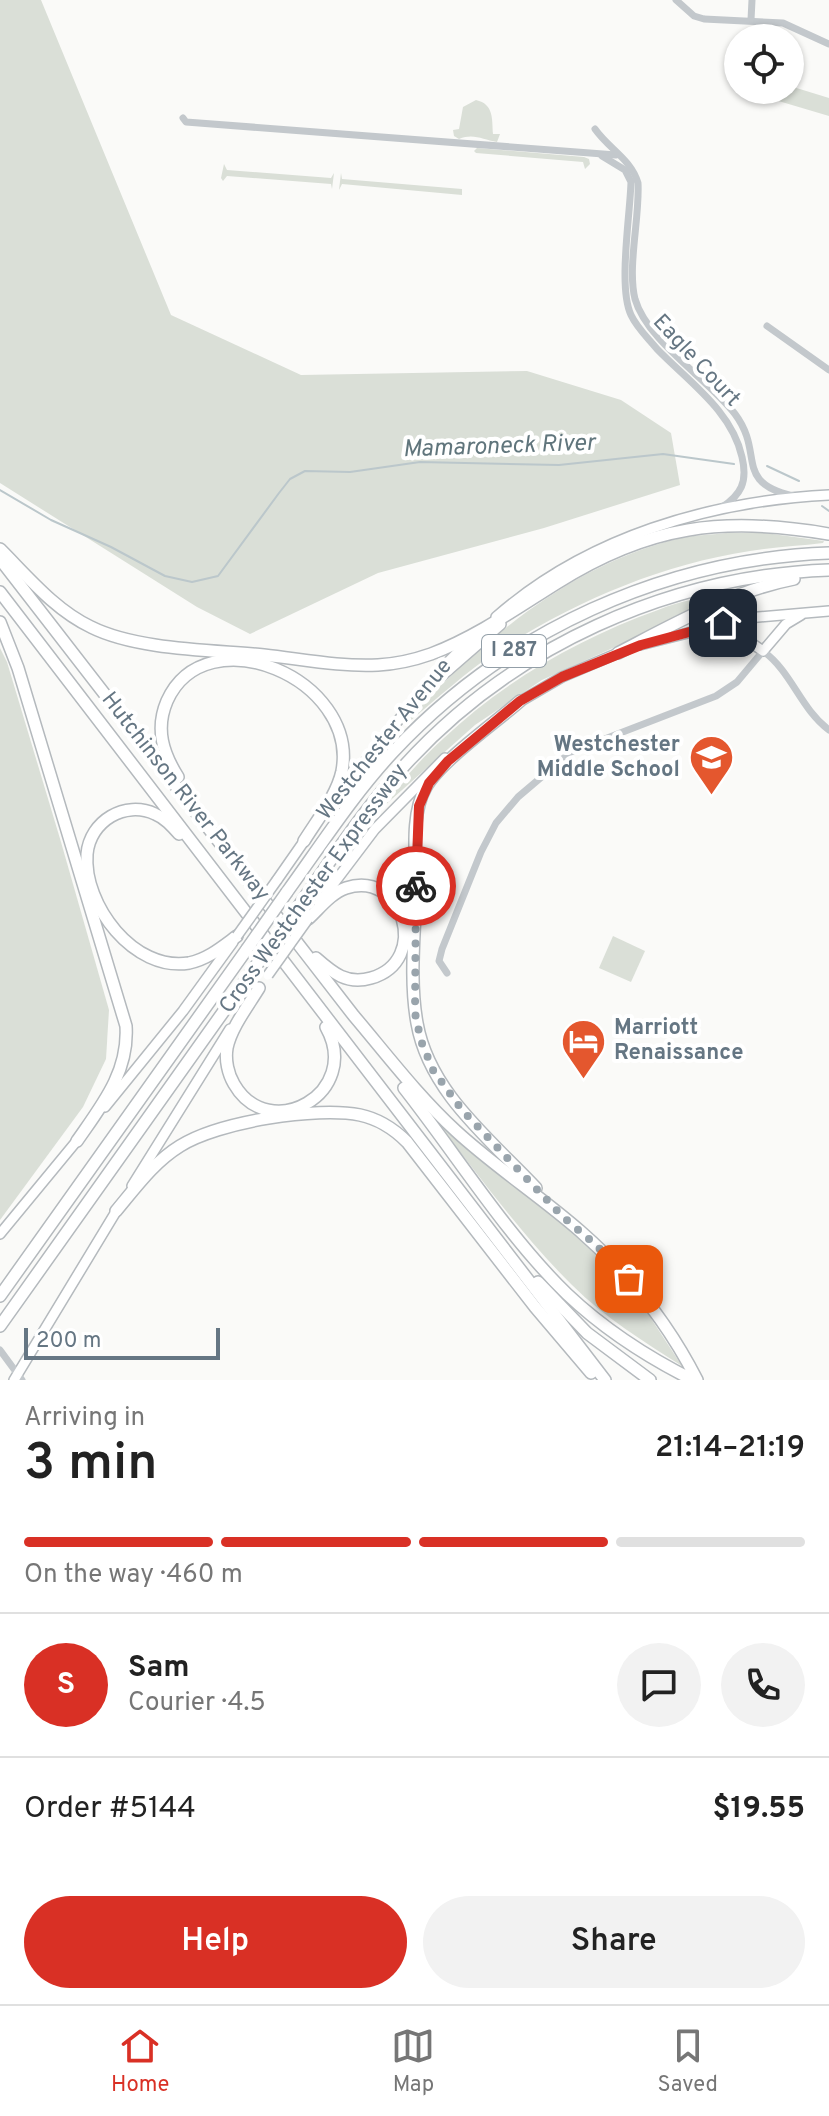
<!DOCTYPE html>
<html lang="en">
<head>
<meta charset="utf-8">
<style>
	:root { --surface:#fff; --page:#f2f2f2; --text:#222; --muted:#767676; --line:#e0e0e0; --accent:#d93025 }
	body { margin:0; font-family:Overpass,sans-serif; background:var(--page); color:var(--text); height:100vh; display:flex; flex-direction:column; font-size:30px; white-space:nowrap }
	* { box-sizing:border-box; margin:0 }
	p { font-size:26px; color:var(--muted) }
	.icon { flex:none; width:44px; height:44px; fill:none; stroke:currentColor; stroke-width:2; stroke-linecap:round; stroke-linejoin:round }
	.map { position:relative; height:1380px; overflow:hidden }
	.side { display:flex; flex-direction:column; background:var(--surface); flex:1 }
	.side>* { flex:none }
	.tools { position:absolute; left:724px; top:24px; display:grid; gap:16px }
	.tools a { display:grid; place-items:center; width:80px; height:80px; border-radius:50%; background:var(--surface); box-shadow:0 2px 6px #0004; font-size:40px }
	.scale { position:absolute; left:24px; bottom:20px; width:196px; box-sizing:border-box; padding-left:8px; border:4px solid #657683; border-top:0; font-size:22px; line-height:28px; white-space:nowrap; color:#657683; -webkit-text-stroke:6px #fff; paint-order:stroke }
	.pin { position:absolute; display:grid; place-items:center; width:68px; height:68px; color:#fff; margin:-34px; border-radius:16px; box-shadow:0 4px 12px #0006 }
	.courier { position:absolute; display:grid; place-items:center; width:80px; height:80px; margin:-40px; border:6px solid #d93025; border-radius:50%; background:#fff; color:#222; box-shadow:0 2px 10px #0007 }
	.summary em { font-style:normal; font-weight:600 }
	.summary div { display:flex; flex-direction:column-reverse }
	.summary { display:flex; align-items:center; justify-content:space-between; height:136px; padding:0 24px }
	h1 { font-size:52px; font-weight:600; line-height:60px }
	.bar { display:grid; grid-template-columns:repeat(4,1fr); gap:12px 8px; align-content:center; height:96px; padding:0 24px }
	.bar i { height:10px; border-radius:6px; background:var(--line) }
	.bar .selected { background:var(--accent) }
	.bar p { grid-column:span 4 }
	.line { display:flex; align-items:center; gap:20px; padding:0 24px; border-top:2px solid var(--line) }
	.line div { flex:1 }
	.round { display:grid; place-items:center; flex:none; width:84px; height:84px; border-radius:42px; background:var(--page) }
	.cta { display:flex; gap:16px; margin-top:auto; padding:16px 24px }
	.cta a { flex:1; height:92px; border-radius:48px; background:var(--accent); color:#fff; font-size:32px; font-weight:600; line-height:92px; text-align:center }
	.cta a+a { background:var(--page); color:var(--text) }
	.tab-bar { display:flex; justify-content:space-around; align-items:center; height:112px; border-top:2px solid var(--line); background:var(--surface); font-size:22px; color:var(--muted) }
	.tab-bar a { display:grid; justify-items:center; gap:4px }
	.tab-bar .selected { color:var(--accent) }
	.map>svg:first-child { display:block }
</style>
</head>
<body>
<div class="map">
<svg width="829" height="1380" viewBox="0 0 829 1380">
	<rect width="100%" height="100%" fill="#fafaf8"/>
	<g fill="#dadfd7">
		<polygon points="0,0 41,0 171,315 301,375 527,371 621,400 671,433 680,485 544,528 378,573 250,634 197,607 0,483"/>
		<polygon points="790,86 829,98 829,116 765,97 767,90 790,90"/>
		<path d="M476 100C494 104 492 119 493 134H500L497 142C483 140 474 133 459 139L454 136 453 130 459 129 463 107Z"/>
		<polygon points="477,148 584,157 589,159 590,164 585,169 583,162 476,153 474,151"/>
		<polygon points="224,164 227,170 331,178 334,173 332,189 331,184 227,176 223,181 221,178"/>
		<polygon points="341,173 342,179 462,189 462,195 342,184 339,190"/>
		<path d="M726 533H765L824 541 823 543C799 546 774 547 750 551 659 565 574 602 496 652 466 672 438 698 410 721L408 719C482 641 570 565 677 539 692 535 710 535 726 533Z"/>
		<path d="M729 591 730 595 542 680 475 725 374 815C396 789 418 761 444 738 504 681 580 638 658 610 680 601 705 597 729 591Z"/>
		<polygon points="0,648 7,662 61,842 109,1010 106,1059 83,1107 0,1220"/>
		<polygon points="613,936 645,951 631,982 599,968"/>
		<path d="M434 1119 555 1215 605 1261 635 1294 682 1366C643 1341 605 1318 572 1285 521 1235 479 1175 434 1119Z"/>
	</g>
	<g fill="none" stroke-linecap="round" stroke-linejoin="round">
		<g stroke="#bbc7cb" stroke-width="2">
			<polyline points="767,466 799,481"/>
			<polyline points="0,490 51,520 111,547 165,576 192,582 218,576 279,493 290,479 305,471 350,472 420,462 559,465 663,454 734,464"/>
			<polyline points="822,506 829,511"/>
		</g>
		<defs>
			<g id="major">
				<path d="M496 617C587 537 710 501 829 495"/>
				<polyline points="718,626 734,631 763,651 786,624 801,615"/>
				<polyline points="640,645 747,618 829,611"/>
				<polyline points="438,672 473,637"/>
				<polyline points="514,705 562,677 623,651"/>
				<polyline points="335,799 426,686"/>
				<polyline points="277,880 307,837"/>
				<polyline points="319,903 375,829 445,758"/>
				<polyline points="105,1107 183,1011 233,942"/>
				<polyline points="132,1186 230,1029"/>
				<polyline points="0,1234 80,1137"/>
				<polyline points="14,1380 120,1205"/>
			</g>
			<g id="highway">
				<path d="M0 549C28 577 55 610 91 627 137 650 212 650 264 655 301 659 340 667 378 665 396 664 414 660 431 654 476 637 517 608 557 583 649 525 724 516 829 534"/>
				<path d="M0 559 354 1016C387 1055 418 1096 456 1131 495 1167 540 1196 580 1231 628 1273 668 1323 697 1380"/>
				<polyline points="0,592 605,1380"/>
				<path d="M0 622 18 668 126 1026C129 1072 102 1105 77 1141"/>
				<path d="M618 653C674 624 732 591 794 579"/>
				<polyline points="423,691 500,624"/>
				<path d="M520 701C495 723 441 761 426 787 410 815 416 857 416 889 415 932 409 979 417 1023 429 1092 490 1139 536 1188"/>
				<path d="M178 777C163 753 155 729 167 701 206 614 359 679 342 771 337 795 317 820 304 841"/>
				<path d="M179 834C172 826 165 818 155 814 125 800 90 821 87 854 83 905 134 972 189 963 208 959 222 947 237 936"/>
				<path d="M287 892C321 845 353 795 393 752 506 631 664 559 829 553"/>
				<path d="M298 907C332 859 364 809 404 766 512 647 668 576 829 570"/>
				<path d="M308 919C319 909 331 893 346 888 403 869 431 961 371 978 347 985 333 973 316 958"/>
				<path d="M259 988C248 1006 231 1028 227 1048 225 1060 228 1074 234 1084 269 1145 363 1093 326 1027"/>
				<path d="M404 1088C456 1154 507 1236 567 1294 604 1329 647 1357 693 1380"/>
				<path d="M116 1211C136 1187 154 1162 180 1146 218 1122 317 1106 360 1115 379 1119 394 1129 407 1142L535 1307 591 1373"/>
				<polyline points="538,1282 587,1333 650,1380"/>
				<polyline points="0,1296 247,949"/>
				<polyline points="0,1326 258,963"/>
			</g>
		</defs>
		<use href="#major" stroke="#b5babe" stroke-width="12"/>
		<use href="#highway" stroke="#b4b9bd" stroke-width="14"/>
		<g stroke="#c3c8cc" stroke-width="7">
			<polyline points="676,0 694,16 704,19 783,23 829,44"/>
			<polyline points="751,20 752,0"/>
			<polyline points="183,118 186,122 616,155"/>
			<path d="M595 129C609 149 631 159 638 183 640 217 627 267 635 299 647 341 708 379 735 414 765 454 733 482 793 496"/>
			<path d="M602 156 625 170 631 182C630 216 618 288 631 315 637 328 648 338 657 349 689 382 732 411 742 457 748 482 741 495 721 508"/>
			<polyline points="767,326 829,370"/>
			<path d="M447 973 439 961 442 949 481 852 496 823 518 797 571 752 716 696 737 682 763 651C792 672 800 708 829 730"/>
			<polyline points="0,1350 22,1380"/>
		</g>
		<use href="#major" stroke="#fff" stroke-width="9"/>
		<use href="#highway" stroke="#fff" stroke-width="11"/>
		<defs>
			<g id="major-bridge">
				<polyline points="237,936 277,880"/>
				<polyline points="268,975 308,919"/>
			</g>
			<g id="highway-bridge">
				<polyline points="247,949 287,892"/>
				<polyline points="258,963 298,907"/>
			</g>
		</defs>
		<use href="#major-bridge" stroke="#b5babe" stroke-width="12" stroke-linecap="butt"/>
		<use href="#highway-bridge" stroke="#b4b9bd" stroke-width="14" stroke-linecap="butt"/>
		<use href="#major-bridge" stroke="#fff" stroke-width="9"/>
		<use href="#highway-bridge" stroke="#fff" stroke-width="11"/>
	</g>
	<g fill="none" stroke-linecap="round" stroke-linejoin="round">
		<polyline stroke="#99a4ac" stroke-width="8" stroke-dasharray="0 14.4" points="416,886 415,1013 421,1041 433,1070 462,1110 563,1217 595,1244 629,1279"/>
		<polyline stroke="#d93025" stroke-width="10" points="416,886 419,806 429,783 448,761 520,701 562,677 641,645 723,623"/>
	</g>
	<defs>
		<symbol id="school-pin" viewBox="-11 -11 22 30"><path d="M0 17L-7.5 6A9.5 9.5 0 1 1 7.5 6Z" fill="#e4572e" stroke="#fff"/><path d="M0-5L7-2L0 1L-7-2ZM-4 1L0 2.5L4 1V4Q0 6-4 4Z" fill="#fff"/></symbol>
		<symbol id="hotel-pin" viewBox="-11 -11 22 30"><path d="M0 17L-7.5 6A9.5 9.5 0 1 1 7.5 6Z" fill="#e4572e" stroke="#fff"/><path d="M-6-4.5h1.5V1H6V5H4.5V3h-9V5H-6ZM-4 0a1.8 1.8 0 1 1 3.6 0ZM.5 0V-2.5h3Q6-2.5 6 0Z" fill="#fff"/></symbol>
	</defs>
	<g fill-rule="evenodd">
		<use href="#school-pin" x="686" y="732" width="51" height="69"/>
		<use href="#hotel-pin" x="558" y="1016" width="51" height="69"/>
	</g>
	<g text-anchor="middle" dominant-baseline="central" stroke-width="8" stroke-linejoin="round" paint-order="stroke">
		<rect fill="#fff" stroke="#939fa8" stroke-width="2" x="482" y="635" width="64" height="32" rx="6"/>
		<g font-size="20" font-weight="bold" fill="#657683">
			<text x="514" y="651">I 287</text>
		</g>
		<g font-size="22" fill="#657683" stroke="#fff">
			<text transform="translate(696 361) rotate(47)">Eagle Court</text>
			<text transform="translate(385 740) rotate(-51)">Westchester Avenue</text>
			<text transform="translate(185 797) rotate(52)">Hutchinson River Parkway</text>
			<text transform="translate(314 889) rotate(-54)">Cross Westchester Expressway</text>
		</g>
		<g font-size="22" font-weight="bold" fill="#657683" stroke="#fff" text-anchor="end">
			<text x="680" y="745">Westchester<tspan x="680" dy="25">Middle School</tspan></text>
			<text x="614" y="1028" text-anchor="start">Marriott<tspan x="614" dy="25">Renaissance</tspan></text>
		</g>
		<g font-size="24" font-style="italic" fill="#60757c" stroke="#fff">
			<text transform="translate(499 447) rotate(-2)">Mamaroneck River</text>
		</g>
	</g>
</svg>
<div class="tools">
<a><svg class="icon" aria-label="locate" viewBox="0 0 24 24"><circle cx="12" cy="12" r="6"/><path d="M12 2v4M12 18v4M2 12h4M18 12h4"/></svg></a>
</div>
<div class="scale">200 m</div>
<div class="pin" style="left:629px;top:1279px;background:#ea580c"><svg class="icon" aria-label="bag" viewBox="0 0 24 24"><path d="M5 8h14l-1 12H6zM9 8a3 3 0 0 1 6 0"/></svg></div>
<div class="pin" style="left:723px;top:623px;background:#1f2937"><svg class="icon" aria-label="home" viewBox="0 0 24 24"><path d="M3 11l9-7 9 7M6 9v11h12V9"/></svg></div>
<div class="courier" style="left:416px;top:886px"><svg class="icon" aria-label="bike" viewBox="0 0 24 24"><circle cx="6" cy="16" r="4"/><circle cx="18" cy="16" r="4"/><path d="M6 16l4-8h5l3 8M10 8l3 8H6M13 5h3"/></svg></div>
</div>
<section class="side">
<div class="summary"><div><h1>3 min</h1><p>Arriving in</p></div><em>21:14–21:19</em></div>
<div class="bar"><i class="selected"></i><i class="selected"></i><i class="selected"></i><i></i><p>On the way · 460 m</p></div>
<div class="line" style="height:144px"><b class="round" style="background:var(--accent);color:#fff">S</b><div><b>Sam</b><p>Courier · 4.5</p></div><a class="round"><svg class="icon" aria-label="chat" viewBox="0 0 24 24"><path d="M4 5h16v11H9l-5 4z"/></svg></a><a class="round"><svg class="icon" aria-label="phone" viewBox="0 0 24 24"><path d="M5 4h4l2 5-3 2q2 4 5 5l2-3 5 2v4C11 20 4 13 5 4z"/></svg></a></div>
<div class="line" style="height:104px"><div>Order #5144</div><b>$19.55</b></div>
<div class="cta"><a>Help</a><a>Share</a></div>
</section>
<nav class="tab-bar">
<a class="selected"><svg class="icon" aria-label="home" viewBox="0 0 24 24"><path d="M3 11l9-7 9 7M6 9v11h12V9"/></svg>Home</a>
<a><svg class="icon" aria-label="map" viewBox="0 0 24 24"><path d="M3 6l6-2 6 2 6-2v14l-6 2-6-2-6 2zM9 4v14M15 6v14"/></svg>Map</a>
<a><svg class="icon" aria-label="saved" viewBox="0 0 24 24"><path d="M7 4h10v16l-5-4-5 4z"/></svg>Saved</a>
</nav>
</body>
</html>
